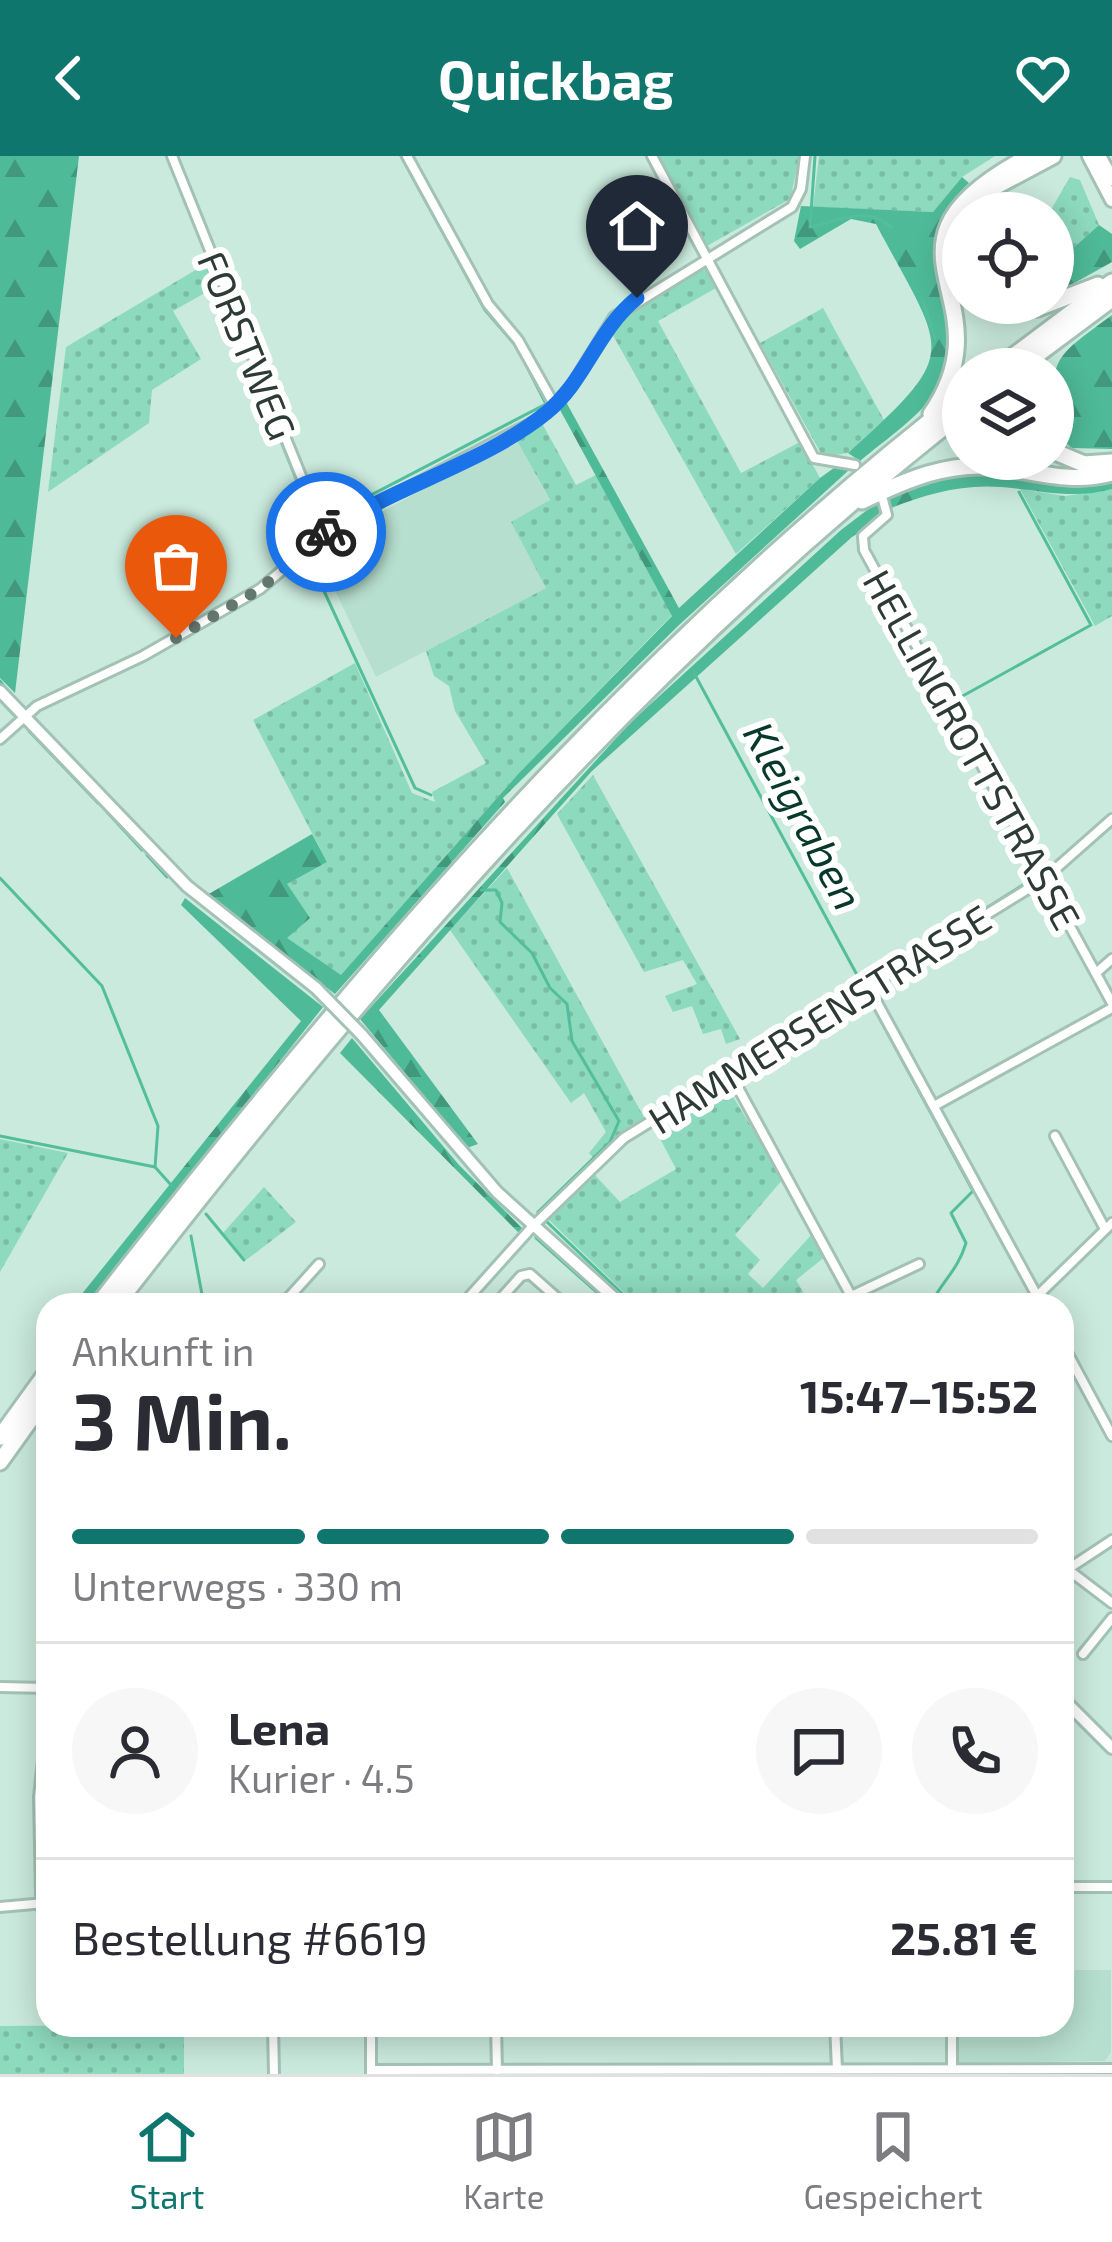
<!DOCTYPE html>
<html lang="de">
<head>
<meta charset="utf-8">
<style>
	:root { --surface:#fff; --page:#f7f7f7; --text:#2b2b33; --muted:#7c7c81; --line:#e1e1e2; --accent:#0f766e }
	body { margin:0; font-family:"Exo 2",sans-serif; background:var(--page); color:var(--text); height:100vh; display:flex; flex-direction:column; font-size:45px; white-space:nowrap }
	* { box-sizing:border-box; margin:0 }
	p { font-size:39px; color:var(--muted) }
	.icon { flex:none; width:66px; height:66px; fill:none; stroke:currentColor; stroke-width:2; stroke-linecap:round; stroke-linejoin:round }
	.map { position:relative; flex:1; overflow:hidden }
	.drawer { position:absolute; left:36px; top:1137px; width:1038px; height:744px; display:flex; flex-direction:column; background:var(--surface); border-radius:36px; box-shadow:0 6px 30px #0003 }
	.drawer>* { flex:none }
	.controls { position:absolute; left:942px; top:36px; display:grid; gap:24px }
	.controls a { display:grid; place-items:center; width:132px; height:132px; border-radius:50%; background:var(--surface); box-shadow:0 6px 30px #0003; font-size:60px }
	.pin { position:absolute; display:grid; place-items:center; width:102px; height:102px; color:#fff; margin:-123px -51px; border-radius:50% 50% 50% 0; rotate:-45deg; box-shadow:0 0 12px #0007 }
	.pin .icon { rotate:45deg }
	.courier { position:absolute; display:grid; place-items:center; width:120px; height:120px; margin:-60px; border:9px solid #1a73e8; border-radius:50%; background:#fff; color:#222; box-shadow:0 3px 15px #0007 }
	.overview em { font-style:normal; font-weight:700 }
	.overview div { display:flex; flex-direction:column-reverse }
	.overview { display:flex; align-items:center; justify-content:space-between; height:204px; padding:0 36px }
	h1 { font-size:78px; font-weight:700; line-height:90px }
	.bar { display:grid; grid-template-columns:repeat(4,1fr); gap:18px 12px; align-content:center; height:144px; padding:0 36px }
	.bar i { height:15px; border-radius:9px; background:var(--line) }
	.bar .active { background:var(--accent) }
	.bar p { grid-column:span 4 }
	.line { display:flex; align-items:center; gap:30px; padding:0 36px; border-top:3px solid var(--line) }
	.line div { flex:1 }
	.round { display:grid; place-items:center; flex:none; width:126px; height:126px; border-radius:63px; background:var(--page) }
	header { display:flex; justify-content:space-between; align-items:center; height:156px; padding:0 36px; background:var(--accent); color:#fff; font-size:54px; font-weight:700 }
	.tab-bar { display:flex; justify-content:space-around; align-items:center; height:168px; border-top:3px solid var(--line); background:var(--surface); font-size:33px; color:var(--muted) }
	.tab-bar a { display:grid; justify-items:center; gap:6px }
	.tab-bar .active { color:var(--accent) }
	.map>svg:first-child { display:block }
</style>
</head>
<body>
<header><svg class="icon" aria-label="back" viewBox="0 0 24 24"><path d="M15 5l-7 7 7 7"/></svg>Quickbag<svg class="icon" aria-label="heart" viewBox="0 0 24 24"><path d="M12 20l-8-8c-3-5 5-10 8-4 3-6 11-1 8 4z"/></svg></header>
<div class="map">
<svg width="1112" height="1918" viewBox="0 0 1112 1918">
	<defs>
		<pattern id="grass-dots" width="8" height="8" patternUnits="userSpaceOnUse" patternTransform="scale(3)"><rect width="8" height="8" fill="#8ddabe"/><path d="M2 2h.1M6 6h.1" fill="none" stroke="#7abca4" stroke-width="1.8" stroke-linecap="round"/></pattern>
		<pattern id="forest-firs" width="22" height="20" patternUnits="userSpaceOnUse" patternTransform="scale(3)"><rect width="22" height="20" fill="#4fba98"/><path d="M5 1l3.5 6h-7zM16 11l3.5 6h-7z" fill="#42987d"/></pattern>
	</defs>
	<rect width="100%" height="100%" fill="#caeadd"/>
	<g fill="#b6dfcf">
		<polygon points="516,283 550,345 546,432 376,521 315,392"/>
		<polygon points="1062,1814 1111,1814 1111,1896 1105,1905 956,1907 956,1869 1062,1869"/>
	</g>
	<g fill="url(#grass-dots)">
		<polygon points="657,0 800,0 790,43 707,90"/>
		<polygon points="819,0 995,0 962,21 933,56 813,51"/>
		<polygon points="1070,21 1080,24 1099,69 1053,110 1053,57 1049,57"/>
		<polygon points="209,106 219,129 173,155 201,203 152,234 149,267 48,336 66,191"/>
		<polygon points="705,110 716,132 658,165 741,317 800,286 820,322 736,398 610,174 640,146"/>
		<polygon points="823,152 884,264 848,297 823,301 760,187"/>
		<polygon points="543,269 576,329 596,319 672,459 519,617 341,820 286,782 286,728 327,706 253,564 355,507 412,637 435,646 432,636 486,607 455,555 449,530 434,520 426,495 546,432 511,366 550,344 516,283"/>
		<polygon points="1020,333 1065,340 1112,333 1112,460 1095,470"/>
		<polygon points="593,619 740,883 726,888 721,873 703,878 692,850 673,856 665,840 697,828 683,804 644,816 557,658"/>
		<polygon points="507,712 646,965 596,1004 589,997 606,976 584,937 571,947 450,774"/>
		<polygon points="724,926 783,1023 735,1079 760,1104 748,1118 763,1132 813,1077 826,1100 796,1124 811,1149 637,1149 547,1062 593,1017 620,1046 676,1013 653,969"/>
		<polygon points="0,983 68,997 0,1116"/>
		<polygon points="264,1031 296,1066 246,1104 223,1077"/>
		<polygon points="184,1869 184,1918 0,1918 0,1870"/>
	</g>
	<g fill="url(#forest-firs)">
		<polygon points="0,0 79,0 15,537 0,522"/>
		<path d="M962 21 969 27C899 92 978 161 940 229 922 260 887 282 860 305L848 297C964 193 945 199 876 68L851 63 800 93 794 85 801 50 933 56Z"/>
		<polygon points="1099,69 1112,78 1112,106 1053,139 1053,110"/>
		<path d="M1112 159V293L1072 292 1053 277C1053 200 1048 206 1112 159Z"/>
		<polygon points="565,244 679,452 820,322 838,309 849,314 679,469 503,642 505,646 335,838 207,739 312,678 327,706 287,728 310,762 287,782 341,819 519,617 672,460 559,252"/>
		<path d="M974 315 1112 322V333C1072 344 1040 334 1001 331 961 328 927 338 891 352L885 342 912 328Z"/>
		<polygon points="879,345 880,364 852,381 592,615 379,854 478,988 467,992 360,863 631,566 841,374"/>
		<polygon points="185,742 323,851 86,1149 73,1149 301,865 181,749"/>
		<polygon points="352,882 459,1009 523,1073 520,1078 340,897"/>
	</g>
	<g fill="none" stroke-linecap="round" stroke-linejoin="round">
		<g stroke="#53be9b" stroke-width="3">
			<path d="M815 0 810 71C839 66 864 48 891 71"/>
			<polyline points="923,145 935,182"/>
			<polyline points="243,190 315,370"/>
			<polyline points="323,364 546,248 517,191 485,154 401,0"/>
			<polyline points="312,409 415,632 431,639"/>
			<polyline points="694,517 863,830"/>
			<polyline points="0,525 3,529"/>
			<polyline points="959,542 1091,469 1019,336"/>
			<polyline points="0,544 13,558"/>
			<polyline points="29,575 98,647"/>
			<polyline points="107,656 142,694"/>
			<polyline points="147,699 167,721"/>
			<polyline points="0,722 102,830 158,970 155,1011"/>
			<polyline points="481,734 496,734 502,747 500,766 532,797 550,832 567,848 572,885 619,965 610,986 538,1056"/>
			<polyline points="871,825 1037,720 945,550"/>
			<path d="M867 839 973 1035 951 1057 966 1087C958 1114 943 1124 930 1149"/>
			<polyline points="0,980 155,1011 171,1029"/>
			<polyline points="206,1058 244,1104"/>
			<polyline points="546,1065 634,1149"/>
			<polyline points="191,1080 204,1149"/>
			<polyline points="536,1082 611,1149"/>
			<polyline points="1062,1551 1063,1551"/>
		</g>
		<defs>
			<g id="street">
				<polyline points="172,0 324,377"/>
				<polyline points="407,0 488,148 518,184 555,250"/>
				<polyline points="652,0 814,302 855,309"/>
				<polyline points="883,344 887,359 863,380 864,394 1112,847"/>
				<polyline points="0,583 37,550 143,500 260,433 333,371 539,263 570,232 614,161 792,51 801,33 805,0"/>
				<polyline points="1096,817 1112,803"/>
				<polyline points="869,832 1042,1149"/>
				<polyline points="730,917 856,1149"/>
				<polyline points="934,950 1112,852"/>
				<polyline points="1055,980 1105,1073"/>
				<polyline points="851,1140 919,1108"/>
				<polyline points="282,1149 319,1108"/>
				<polyline points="462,1149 533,1070 624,982 1044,723 1112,663"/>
				<polyline points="495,1149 521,1120 530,1118 565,1149"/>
				<polyline points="1028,1149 1112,1067"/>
				<polyline points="1062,1187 1112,1280"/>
				<polyline points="1062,1409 1112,1447"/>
				<polyline points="1068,1413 1112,1384"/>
				<polyline points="1083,1498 1112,1462"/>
				<polyline points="0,1531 48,1532"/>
				<polyline points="48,1557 39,1641 41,1739 48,1770"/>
				<polyline points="1062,1731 1112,1731"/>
				<polyline points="0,1751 45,1747"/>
				<polyline points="273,1869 274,1918"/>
				<polyline points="496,1869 497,1914"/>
				<polyline points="835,1869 837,1913"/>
				<polyline points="952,1913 952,1869"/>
				<polyline points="371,1914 1112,1913"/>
				<polyline points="371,1917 371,1869"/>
			</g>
			<g id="secondary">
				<polyline points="0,535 187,730 316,832"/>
				<polyline points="362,879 497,1036 622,1149"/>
				<polyline points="1062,1542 1112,1592"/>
			</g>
			<g id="primary">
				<polyline points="1089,0 1112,44"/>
				<polyline points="1099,0 1112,23"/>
			</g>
			<g id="highway">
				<polyline points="967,57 989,34 1053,0"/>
				<polyline points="963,65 957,85 963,116"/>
				<polyline points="994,147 1038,152 1098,129"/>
				<polyline points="996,213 1112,126"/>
				<polyline points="1018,213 1112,143"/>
				<path d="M931 258C1013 139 855 91 1030 0"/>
				<polyline points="1053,295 1084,308 1112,306"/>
				<path d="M862 345C906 324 948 305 999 311 1038 316 1072 328 1112 317"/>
				<path d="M98 1149C355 818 631 497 963 239"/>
				<path d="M116 1149C368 824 638 510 963 256"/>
				<polyline points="0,1281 48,1215"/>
				<polyline points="0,1306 48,1239"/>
			</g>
		</defs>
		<use href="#street" stroke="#a3c2b5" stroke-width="14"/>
		<use href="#secondary" stroke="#a3c2b5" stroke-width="16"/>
		<use href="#primary" stroke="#a3c2b5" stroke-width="18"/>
		<use href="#highway" stroke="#a3c2b5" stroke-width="21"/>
		<use href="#street" stroke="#fff" stroke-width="8"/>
		<use href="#secondary" stroke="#fff" stroke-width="10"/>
		<use href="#primary" stroke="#fff" stroke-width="12"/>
		<use href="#highway" stroke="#fff" stroke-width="15"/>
		<defs>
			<polyline id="secondary-bridge" points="316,832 362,879"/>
		</defs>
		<use href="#secondary-bridge" stroke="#a3c2b5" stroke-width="16" stroke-linecap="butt"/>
		<use href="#secondary-bridge" stroke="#fff" stroke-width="10"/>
	</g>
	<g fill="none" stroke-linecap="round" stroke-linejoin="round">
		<polyline stroke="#657870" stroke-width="12" stroke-dasharray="0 21.6" points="176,482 260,433 326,376"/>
		<path stroke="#1a73e8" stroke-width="15" d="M326 376C393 331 484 307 546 257 585 226 597 174 637 142"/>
	</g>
	<g text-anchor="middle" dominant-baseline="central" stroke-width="12" stroke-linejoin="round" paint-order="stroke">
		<g font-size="39" fill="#2e3b35" stroke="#fff">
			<text transform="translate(248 189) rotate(68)">FORSTWEG</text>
			<text transform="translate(973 593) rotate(61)">HELLINGROTTSTRASSE</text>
			<text transform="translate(819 862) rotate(-32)">HAMMERSENSTRASSE</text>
		</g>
		<g font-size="42" font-style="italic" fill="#07382a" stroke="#fff">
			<text transform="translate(805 659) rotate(62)">Kleigraben</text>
		</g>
	</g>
</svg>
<div class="controls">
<a><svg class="icon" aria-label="locate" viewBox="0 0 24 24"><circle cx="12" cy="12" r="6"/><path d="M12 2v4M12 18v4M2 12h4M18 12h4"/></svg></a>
<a><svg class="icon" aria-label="layers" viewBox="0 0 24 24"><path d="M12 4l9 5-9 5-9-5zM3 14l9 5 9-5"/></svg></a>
</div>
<div class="pin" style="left:176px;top:482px;background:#ea580c"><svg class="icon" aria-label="bag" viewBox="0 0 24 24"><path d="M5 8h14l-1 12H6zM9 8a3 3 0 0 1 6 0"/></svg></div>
<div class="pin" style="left:637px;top:142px;background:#1f2937"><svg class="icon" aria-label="home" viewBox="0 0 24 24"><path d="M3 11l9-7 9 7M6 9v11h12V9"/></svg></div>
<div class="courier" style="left:326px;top:376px"><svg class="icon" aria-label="bike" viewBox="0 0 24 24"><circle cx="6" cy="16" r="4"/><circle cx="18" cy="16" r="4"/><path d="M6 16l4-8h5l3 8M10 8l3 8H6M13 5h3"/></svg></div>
<section class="drawer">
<div class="overview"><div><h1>3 Min.</h1><p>Ankunft in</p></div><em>15:47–15:52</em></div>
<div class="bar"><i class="active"></i><i class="active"></i><i class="active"></i><i></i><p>Unterwegs · 330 m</p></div>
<div class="line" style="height:216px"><a class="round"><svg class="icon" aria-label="person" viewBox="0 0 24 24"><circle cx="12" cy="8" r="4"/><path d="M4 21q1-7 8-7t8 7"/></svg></a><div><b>Lena</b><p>Kurier · 4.5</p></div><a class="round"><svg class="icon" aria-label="chat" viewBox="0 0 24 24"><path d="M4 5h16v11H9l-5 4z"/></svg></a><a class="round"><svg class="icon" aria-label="phone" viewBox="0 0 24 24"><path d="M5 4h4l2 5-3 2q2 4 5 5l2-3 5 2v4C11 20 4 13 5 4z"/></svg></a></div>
<div class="line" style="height:156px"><div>Bestellung #6619</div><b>25.81 €</b></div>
</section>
</div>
<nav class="tab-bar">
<a class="active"><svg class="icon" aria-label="home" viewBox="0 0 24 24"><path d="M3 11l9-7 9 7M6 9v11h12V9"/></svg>Start</a>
<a><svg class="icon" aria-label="map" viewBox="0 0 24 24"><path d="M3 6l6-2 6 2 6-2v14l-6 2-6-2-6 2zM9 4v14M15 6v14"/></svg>Karte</a>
<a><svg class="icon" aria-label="saved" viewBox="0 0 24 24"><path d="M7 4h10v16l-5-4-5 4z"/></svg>Gespeichert</a>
</nav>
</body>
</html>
